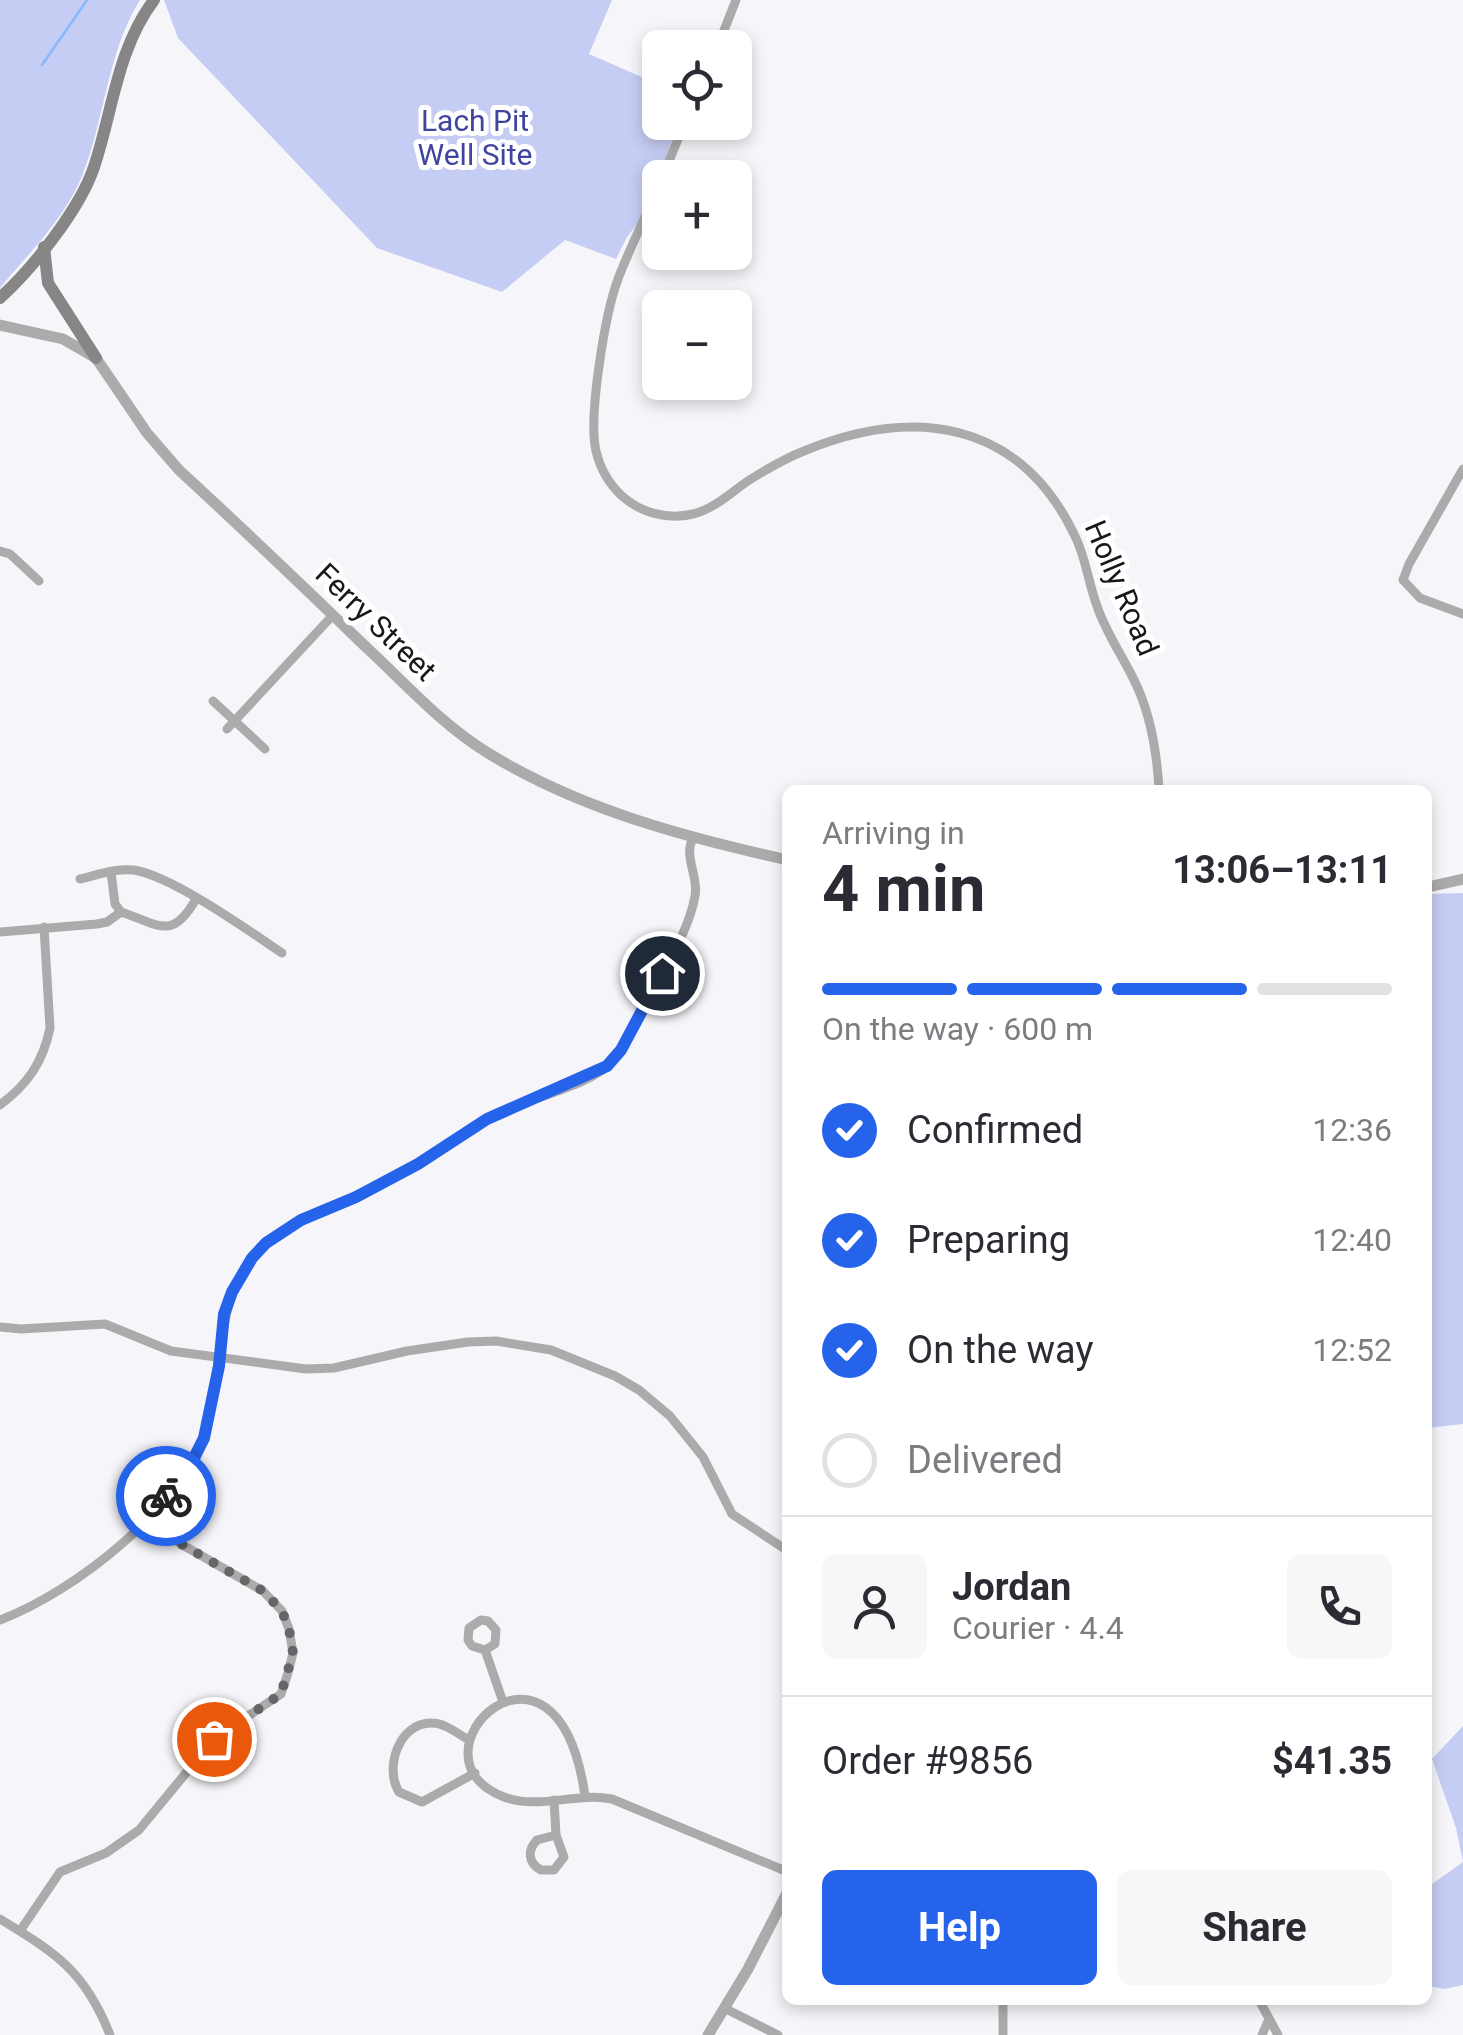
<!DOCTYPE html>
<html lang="en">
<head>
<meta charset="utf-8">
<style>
	:root { --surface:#fff; --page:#f7f7f7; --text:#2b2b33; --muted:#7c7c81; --line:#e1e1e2; --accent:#2563eb }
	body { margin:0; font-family:Roboto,sans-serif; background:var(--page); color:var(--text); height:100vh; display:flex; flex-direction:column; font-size:38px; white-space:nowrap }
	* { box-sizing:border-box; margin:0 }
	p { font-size:32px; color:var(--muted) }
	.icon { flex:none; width:55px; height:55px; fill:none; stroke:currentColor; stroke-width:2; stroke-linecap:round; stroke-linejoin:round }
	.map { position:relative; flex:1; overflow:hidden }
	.sheet { position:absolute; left:782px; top:785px; width:650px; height:1220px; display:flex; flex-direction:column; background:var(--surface); border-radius:15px; box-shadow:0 5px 15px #0003 }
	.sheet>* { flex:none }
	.fabs { position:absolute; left:642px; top:30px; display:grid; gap:20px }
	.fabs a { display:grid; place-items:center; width:110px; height:110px; border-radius:15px; background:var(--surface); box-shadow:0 5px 15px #0003; font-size:50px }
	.pin { position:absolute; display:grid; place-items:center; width:85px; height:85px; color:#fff; margin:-42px; border:5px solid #fff; border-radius:50%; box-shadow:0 2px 10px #0007 }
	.courier { position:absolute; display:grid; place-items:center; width:100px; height:100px; margin:-50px; border:8px solid #2563eb; border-radius:50%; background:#fff; color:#222; box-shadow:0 2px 12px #0007 }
	.head em { font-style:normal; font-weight:700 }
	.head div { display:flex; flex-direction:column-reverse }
	.head { display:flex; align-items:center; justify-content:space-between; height:170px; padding:0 40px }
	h1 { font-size:65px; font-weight:700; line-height:75px }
	.bar { display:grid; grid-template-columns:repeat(4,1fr); gap:15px 10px; align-content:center; height:120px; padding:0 40px }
	.bar i { height:12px; border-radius:8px; background:var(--line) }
	.bar .current { background:var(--accent) }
	.bar p { grid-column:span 4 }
	.line { display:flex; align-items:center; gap:25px; padding:0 40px; border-top:2px solid var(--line) }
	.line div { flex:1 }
	.round { display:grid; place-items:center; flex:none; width:105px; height:105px; border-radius:15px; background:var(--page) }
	ol { padding:0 40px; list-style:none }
	li { display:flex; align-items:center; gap:30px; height:110px }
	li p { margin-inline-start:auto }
	li .icon { padding:10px; border-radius:50%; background:var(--accent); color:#fff; stroke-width:4 }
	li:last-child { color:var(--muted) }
	li i { width:55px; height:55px; border:5px solid var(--line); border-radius:50% }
	.cta { display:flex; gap:20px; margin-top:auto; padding:20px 40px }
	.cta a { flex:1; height:115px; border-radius:15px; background:var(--accent); color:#fff; font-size:40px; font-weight:700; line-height:115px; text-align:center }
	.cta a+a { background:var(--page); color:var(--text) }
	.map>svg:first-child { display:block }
</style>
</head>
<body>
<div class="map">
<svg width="1463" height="2035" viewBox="0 0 1463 2035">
	<rect width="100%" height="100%" fill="#f6f6fa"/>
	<g fill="#c5cdf4">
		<path d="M0 0H140C107 53 105 119 82 176 65 218 29 253 0 288Z"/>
		<polygon points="164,0 612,0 589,54 660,85 660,122 679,123 642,218 627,237 616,259 565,240 502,292 377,248 178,38"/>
		<polygon points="1463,893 1463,1424 1428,1428 1428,894"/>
		<polygon points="1463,1726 1463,1985 1445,1989 1428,1986 1428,1887 1463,1862 1456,1828 1432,1759"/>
	</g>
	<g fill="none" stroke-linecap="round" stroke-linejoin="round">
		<polyline stroke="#88b8fd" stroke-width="2.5" points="42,65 87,0"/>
		<g stroke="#acaaaa" stroke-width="9">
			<polyline points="717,48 736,0"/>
			<polyline points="662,178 685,122"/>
			<path d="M660 182C647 215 630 247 618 279 605 314 588 417 596 451 600 468 609 484 622 496 641 513 668 520 693 514 715 509 732 491 751 479 767 469 786 458 804 451 913 406 1019 420 1074 534 1086 557 1088 582 1097 606 1106 633 1122 655 1134 680 1151 714 1157 752 1159 790"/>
			<polyline points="1463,469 1409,564 1403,580 1420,598 1463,614"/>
			<polyline points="0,551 10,554 39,581"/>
			<polyline points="213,701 265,749"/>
			<polyline points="227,729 333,615"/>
			<polyline points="111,872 115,904 121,912"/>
			<path d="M80 879C97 875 116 868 134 870 172 876 248 930 282 953"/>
			<path d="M0 932 97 924 107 922 121 912C160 925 172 941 196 899"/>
			<path d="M0 1105C28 1084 43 1062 50 1028L44 927"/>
			<polyline points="0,1327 21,1329 105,1324 171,1351 306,1369 334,1368 407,1351 468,1342 496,1341 551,1350 615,1376 639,1390 670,1416 703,1457 732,1514 788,1551"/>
			<path d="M0 1620C75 1592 188 1504 208 1423 223 1361 215 1294 263 1246 289 1221 324 1213 356 1197 376 1187 396 1176 416 1164 446 1147 473 1124 506 1110 537 1096 594 1084 615 1059 627 1044 635 1023 644 1006 662 971 688 935 695 896 699 876 683 857 693 838"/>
			<polyline points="485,1650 472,1646 468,1640 469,1628 481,1620 488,1621 496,1630 495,1644 485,1650 503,1702"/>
			<path d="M469 1740C458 1734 445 1723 432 1723 399 1722 384 1768 399 1792L422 1802 475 1773"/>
			<path d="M585 1796C557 1599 398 1757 504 1797 539 1810 576 1792 612 1799L788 1872"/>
			<path d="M554 1800 556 1835 537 1840C527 1850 528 1863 541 1870H554L564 1857 556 1835"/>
			<path d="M0 1919C56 1953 85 1971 110 2035"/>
			<polyline points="20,1931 60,1872 106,1853 139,1830 214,1739 281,1694 288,1673 293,1653 289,1629 282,1611 263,1591 181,1544 148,1518"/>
			<polyline points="1259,2000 1278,2035"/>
			<polyline points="724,2008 778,2035"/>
			<polyline points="1003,2035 1003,2000"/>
			<polyline points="1262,2035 1269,2019"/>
		</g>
		<g stroke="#acaaaa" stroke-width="11">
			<path d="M0 325 63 339 96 358 147 433 179 470C242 528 305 588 367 648 406 684 442 725 488 753 579 809 684 837 788 860"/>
			<polyline points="1428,887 1463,879"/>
			<polyline points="708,2035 748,1969 788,1891"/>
		</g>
		<g stroke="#878585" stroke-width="12">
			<polyline points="44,247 48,283 96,358"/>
			<path d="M0 298C33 268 80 209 94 167 113 110 117 49 154 0"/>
		</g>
	</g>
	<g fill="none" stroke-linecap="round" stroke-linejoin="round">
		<polyline stroke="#656668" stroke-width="10" stroke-dasharray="0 18" points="166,1496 148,1518 181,1544 263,1591 282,1611 289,1629 293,1653 281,1694 214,1739"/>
		<polyline stroke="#2563eb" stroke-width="12" points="166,1496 187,1472 204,1438 219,1366 224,1314 232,1292 252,1258 266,1243 301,1220 356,1197 418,1164 487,1119 607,1066 621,1050 662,973"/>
	</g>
	<g text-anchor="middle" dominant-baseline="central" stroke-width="10" stroke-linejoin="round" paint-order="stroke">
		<g font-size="30" fill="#3f449d" stroke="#fff">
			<text x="475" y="120">Lach Pit<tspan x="475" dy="34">Well Site</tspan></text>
		</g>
		<g font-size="30" fill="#171819" stroke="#fff">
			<text transform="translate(1122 588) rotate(67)">Holly Road</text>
			<text transform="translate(376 622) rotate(44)">Ferry Street</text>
		</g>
	</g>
</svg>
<div class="fabs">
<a><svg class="icon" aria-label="locate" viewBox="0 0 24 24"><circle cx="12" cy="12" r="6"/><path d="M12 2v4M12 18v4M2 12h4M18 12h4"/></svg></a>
<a>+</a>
<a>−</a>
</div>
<div class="pin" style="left:214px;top:1739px;background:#ea580c"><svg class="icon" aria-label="bag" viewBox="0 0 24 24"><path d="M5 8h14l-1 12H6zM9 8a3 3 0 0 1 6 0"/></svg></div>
<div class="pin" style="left:662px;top:973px;background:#1f2937"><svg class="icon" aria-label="home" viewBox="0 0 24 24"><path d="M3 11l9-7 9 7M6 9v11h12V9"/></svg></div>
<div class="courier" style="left:166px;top:1496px"><svg class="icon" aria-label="bike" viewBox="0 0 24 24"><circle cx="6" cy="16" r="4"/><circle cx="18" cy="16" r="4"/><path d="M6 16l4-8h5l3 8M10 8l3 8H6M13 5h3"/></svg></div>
<section class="sheet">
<div class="head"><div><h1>4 min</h1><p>Arriving in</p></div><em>13:06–13:11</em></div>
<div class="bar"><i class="current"></i><i class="current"></i><i class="current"></i><i></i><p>On the way · 600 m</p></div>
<ol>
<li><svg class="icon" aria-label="check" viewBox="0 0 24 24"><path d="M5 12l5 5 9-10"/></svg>Confirmed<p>12:36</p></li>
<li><svg class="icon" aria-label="check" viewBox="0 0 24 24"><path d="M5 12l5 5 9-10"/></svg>Preparing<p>12:40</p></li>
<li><svg class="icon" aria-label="check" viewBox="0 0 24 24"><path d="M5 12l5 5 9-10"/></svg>On the way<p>12:52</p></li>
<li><i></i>Delivered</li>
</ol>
<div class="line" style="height:180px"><a class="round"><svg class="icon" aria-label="person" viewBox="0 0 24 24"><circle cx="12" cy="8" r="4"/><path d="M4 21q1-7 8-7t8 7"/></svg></a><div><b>Jordan</b><p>Courier · 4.4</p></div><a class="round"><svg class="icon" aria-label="phone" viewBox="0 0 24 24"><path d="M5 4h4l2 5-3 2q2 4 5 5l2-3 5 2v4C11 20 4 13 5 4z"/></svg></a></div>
<div class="line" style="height:130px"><div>Order #9856</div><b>$41.35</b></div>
<div class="cta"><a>Help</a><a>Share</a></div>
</section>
</div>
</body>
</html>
